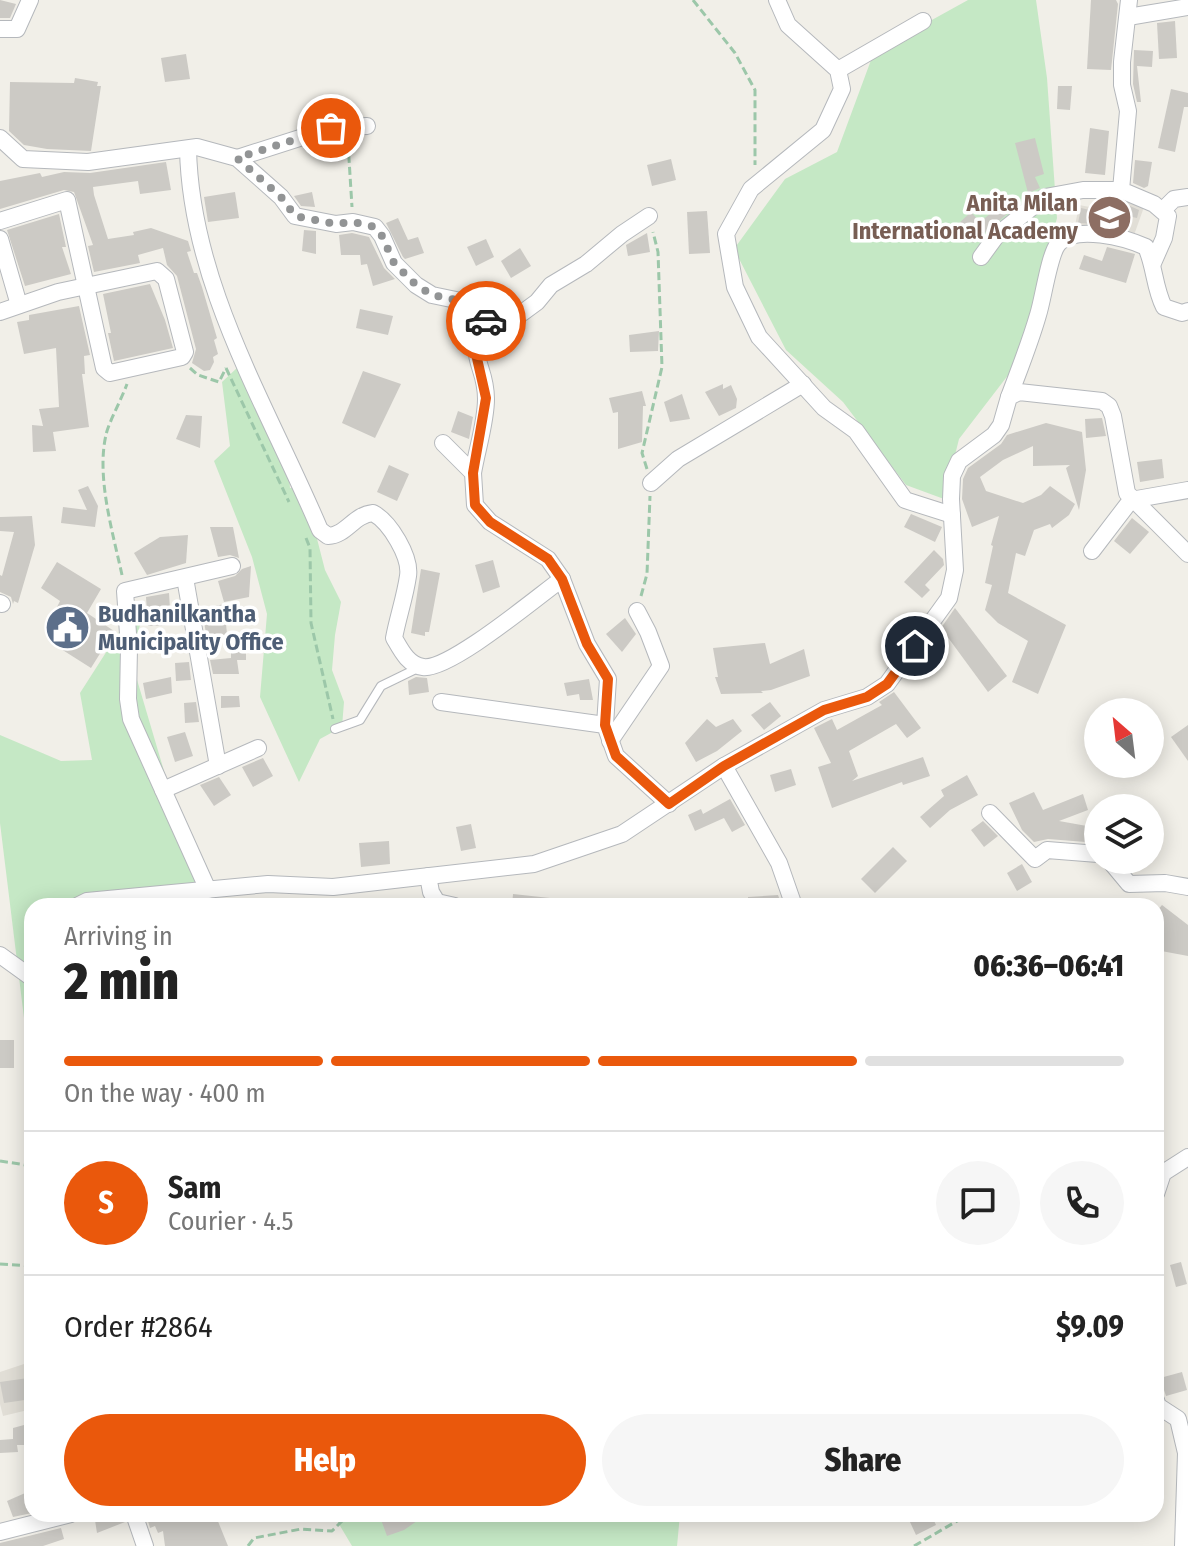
<!DOCTYPE html>
<html lang="en">
<head>
<meta charset="utf-8">
<style>
	:root { --surface:#fff; --page:#f6f6f6; --text:#222; --muted:#767676; --line:#e0e0e0; --accent:#ea580c }
	body { margin:0; font-family:"Fira Sans Condensed",sans-serif; background:var(--page); color:var(--text); height:100vh; display:flex; flex-direction:column; font-size:30px; white-space:nowrap }
	* { box-sizing:border-box; margin:0 }
	p { font-size:26px; color:var(--muted) }
	.icon { flex:none; width:44px; height:44px; fill:none; stroke:currentColor; stroke-width:2; stroke-linecap:round; stroke-linejoin:round }
	.map { position:relative; flex:1; overflow:hidden }
	.details { position:absolute; left:24px; top:898px; width:1140px; height:624px; display:flex; flex-direction:column; background:var(--surface); border-radius:24px; box-shadow:0 4px 20px #0003 }
	.details>* { flex:none }
	.needle { width:52px; rotate:332deg }
	.controls { position:absolute; left:1084px; top:698px; display:grid; gap:16px }
	.controls a { display:grid; place-items:center; width:80px; height:80px; border-radius:50%; background:var(--surface); box-shadow:0 4px 20px #0003; font-size:40px }
	.pin { position:absolute; display:grid; place-items:center; width:68px; height:68px; color:#fff; margin:-34px; border:4px solid #fff; border-radius:50%; box-shadow:0 2px 8px #0007 }
	.courier { position:absolute; display:grid; place-items:center; width:80px; height:80px; margin:-40px; border:6px solid #ea580c; border-radius:50%; background:#fff; color:#222; box-shadow:0 2px 10px #0007 }
	.headline em { font-style:normal; font-weight:800 }
	.headline div { display:flex; flex-direction:column-reverse }
	.headline { display:flex; align-items:center; justify-content:space-between; height:136px; padding:0 40px }
	h1 { font-size:52px; font-weight:800; line-height:60px }
	.bar { display:grid; grid-template-columns:repeat(4,1fr); gap:12px 8px; align-content:center; height:96px; padding:0 40px }
	.bar i { height:10px; border-radius:6px; background:var(--line) }
	.bar .current { background:var(--accent) }
	.bar p { grid-column:span 4 }
	.line { display:flex; align-items:center; gap:20px; padding:0 40px; border-top:2px solid var(--line) }
	.line div { flex:1 }
	.round { display:grid; place-items:center; flex:none; width:84px; height:84px; border-radius:42px; background:var(--page) }
	.button { display:flex; gap:16px; margin-top:auto; padding:16px 40px }
	.button a { flex:1; height:92px; border-radius:48px; background:var(--accent); color:#fff; font-size:32px; font-weight:800; line-height:92px; text-align:center }
	.button a+a { background:var(--page); color:var(--text) }
	.map>svg:first-child { display:block }
</style>
</head>
<body>
<div class="map">
<svg width="1188" height="1546" viewBox="0 0 1188 1546">
	<rect width="100%" height="100%" fill="#f1efe8"/>
	<g fill="#e1ded6">
		<polygon points="1118,196 1144,207 1133,238 1075,226 1079,205 1095,208 1096,203 1116,206"/>
		<polygon points="27,1363 32,1381 32,1409 3,1416 0,1404 0,1372"/>
	</g>
	<g fill="#c5e8c5">
		<polygon points="968,0 1036,0 1047,78 1057,218 1019,361 959,439 944,499 906,485 843,402 786,350 734,249 785,179 837,152 874,52"/>
		<polygon points="238,367 288,464 290,488 298,488 315,531 325,570 341,602 335,635 332,670 344,702 342,727 320,739 299,782 260,697 267,614 252,557 214,461 230,446 222,382"/>
		<polygon points="131,606 143,616 130,656 204,906 32,906 32,1037 26,1034 0,823 0,735 61,761 92,760 80,693 121,629"/>
		<polygon points="333,1514 680,1514 677,1546 352,1546"/>
	</g>
	<g fill="#cccac5">
		<polygon points="0,0 16,4 10,18 0,18"/>
		<polygon points="1091,0 1116,0 1118,4 1111,70 1087,69"/>
		<polygon points="1175,21 1177,58 1159,59 1157,23"/>
		<polygon points="1134,50 1153,51 1152,67 1137,66 1141,102 1137,102 1133,84"/>
		<polygon points="186,54 190,79 165,82 161,58"/>
		<polygon points="75,78 98,82 97,86 101,86 91,151 47,149 24,145 9,131 10,82 74,83"/>
		<polygon points="1058,86 1072,86 1070,110 1057,109"/>
		<polygon points="1171,89 1188,93 1188,107 1184,107 1175,152 1158,148"/>
		<polygon points="1090,128 1109,131 1105,175 1085,173"/>
		<polygon points="344,138 343,154 323,154 323,142"/>
		<polygon points="1035,138 1044,174 1035,177 1040,188 1028,193 1015,143"/>
		<polygon points="671,159 676,180 652,186 647,165"/>
		<polygon points="1135,160 1152,162 1148,186 1144,188 1133,183"/>
		<polygon points="166,162 171,190 140,194 138,181 93,187 94,195 108,239 134,235 133,232 151,228 188,241 191,251 187,252 194,273 197,273 202,287 217,338 214,340 218,354 213,357 214,362 210,370 204,371 192,363 196,349 177,276 167,265 163,248 138,255 140,263 94,272 88,246 93,245 74,192 64,190 0,209 0,181 40,173 42,177 64,172 90,173"/>
		<polygon points="235,192 239,218 208,222 204,197"/>
		<polygon points="312,192 315,207 301,206 294,196"/>
		<polygon points="1007,200 1014,208 973,243 957,225 971,212 980,222"/>
		<polygon points="1121,202 1139,210 1137,218 1118,214"/>
		<polygon points="1100,206 1116,209 1112,225 1078,223 1081,208 1098,212"/>
		<polygon points="707,211 710,253 689,254 687,212"/>
		<polygon points="59,214 66,247 62,247 71,274 25,286 7,230"/>
		<polygon points="398,218 408,240 418,237 424,253 405,259 403,257 386,223"/>
		<polygon points="304,230 316,231 316,254 302,251"/>
		<polygon points="352,233 369,237 384,268 395,279 373,286 367,264 361,265 360,255 341,255 339,235"/>
		<polygon points="647,233 650,252 628,256 626,245"/>
		<polygon points="486,239 494,257 476,266 467,247"/>
		<polygon points="1107,247 1135,254 1126,283 1079,269 1084,255 1102,261"/>
		<polygon points="520,248 531,266 511,278 501,261"/>
		<polygon points="150,284 165,320 173,348 114,361 108,333 111,333 103,294"/>
		<polygon points="79,306 90,355 84,356 85,374 82,374 89,427 53,432 56,451 33,452 32,425 43,426 39,409 59,407 56,348 24,354 17,322 29,320 29,315"/>
		<polygon points="360,309 393,316 388,335 356,328"/>
		<polygon points="659,331 658,351 630,352 629,335"/>
		<polygon points="363,371 401,384 375,438 342,423"/>
		<polygon points="723,384 723,389 731,385 737,399 736,408 719,416 705,392"/>
		<polygon points="642,391 646,406 643,406 642,442 618,449 618,412 613,413 609,398"/>
		<polygon points="682,394 690,419 670,422 664,402"/>
		<polygon points="458,411 473,417 469,439 451,432"/>
		<polygon points="186,415 202,416 200,448 176,439"/>
		<polygon points="1102,418 1106,436 1086,438 1085,419"/>
		<polygon points="1046,423 1082,432 1086,470 1079,510 1066,468 1070,465 1033,466 1033,446 1003,460 980,477 986,491 1023,503 1041,495 1050,486 1075,504 1069,515 1052,528 1050,524 1034,530 1025,556 1016,553 1008,593 1066,625 1038,694 1012,682 1028,641 998,623 985,610 992,585 985,583 993,546 991,545 999,516 972,527 962,499 963,479 968,468 1001,444 1007,435"/>
		<polygon points="1162,459 1164,478 1140,482 1137,462"/>
		<polygon points="389,465 409,474 397,501 377,492"/>
		<polygon points="88,486 98,506 95,527 61,523 63,507 87,510 78,490"/>
		<polygon points="911,514 942,527 935,542 904,527"/>
		<polygon points="32,516 35,545 18,603 14,601 13,604 11,597 0,592 0,575 2,576 14,532 0,531 0,517"/>
		<polygon points="1132,518 1149,532 1130,554 1114,541"/>
		<polygon points="210,527 233,527 239,558 230,555 218,557"/>
		<polygon points="188,535 186,563 147,575 134,553 160,537"/>
		<polygon points="934,550 943,559 944,565 925,585 930,590 922,598 904,582"/>
		<polygon points="493,560 500,587 483,593 475,565"/>
		<polygon points="57,562 101,589 87,613 114,631 91,668 61,649 70,632 58,624 55,611 60,601 41,588"/>
		<polygon points="251,566 249,597 224,602 218,581 235,576 242,569"/>
		<polygon points="421,569 440,573 429,632 425,632 425,636 411,633"/>
		<polygon points="169,593 171,625 148,626 146,597"/>
		<polygon points="224,604 227,634 207,640 202,609"/>
		<polygon points="955,608 1007,676 988,692 941,628"/>
		<polygon points="625,618 636,634 622,652 606,634"/>
		<polygon points="231,636 246,636 246,660 237,660 239,674 213,674 210,660 231,658"/>
		<polygon points="765,643 770,664 804,649 810,676 771,690 761,691 763,693 721,694 715,677 718,677 713,648"/>
		<polygon points="189,662 191,680 176,681 175,663"/>
		<polygon points="171,677 172,693 146,699 143,683"/>
		<polygon points="416,677 427,678 429,692 409,695 408,681"/>
		<polygon points="589,679 593,700 580,700 579,694 567,696 564,683"/>
		<polygon points="894,692 921,728 907,738 896,724 849,751 858,776 852,781 923,757 930,776 903,785 902,782 832,808 818,767 831,763 814,728 832,719 837,730 882,705 879,702"/>
		<polygon points="221,696 239,696 240,707 221,708"/>
		<polygon points="196,702 199,722 185,723 184,703"/>
		<polygon points="770,702 781,716 764,730 751,715"/>
		<polygon points="707,719 716,727 733,719 742,731 717,751 696,762 685,743"/>
		<polygon points="1188,725 1188,761 1171,737"/>
		<polygon points="185,732 193,756 175,762 167,737"/>
		<polygon points="263,758 273,776 253,787 242,767"/>
		<polygon points="791,769 796,785 775,792 770,775"/>
		<polygon points="967,775 978,795 950,810 930,828 920,817 944,796 941,790"/>
		<polygon points="219,777 231,795 214,806 200,785"/>
		<polygon points="1034,792 1043,810 1083,794 1088,810 1059,821 1098,828 1098,843 1048,839 1034,842 1022,830 1009,803"/>
		<polygon points="730,799 745,825 732,832 724,818 695,831 688,815 701,809 703,814"/>
		<polygon points="983,821 998,836 984,847 971,830"/>
		<polygon points="471,824 476,848 461,851 456,827"/>
		<polygon points="389,841 390,864 361,867 359,843"/>
		<polygon points="893,847 907,861 875,893 861,879"/>
		<polygon points="1022,864 1032,882 1017,891 1007,873"/>
		<polygon points="513,894 550,898 550,906 512,906"/>
		<polygon points="778,895 782,906 748,906 748,897"/>
		<polygon points="1162,905 1188,925 1188,956 1156,950 1156,912"/>
		<rect x="0" y="1040" width="14" height="28"/>
		<polygon points="1181,1262 1187,1284 1176,1287 1170,1265"/>
		<polygon points="1182,1372 1187,1390 1166,1396 1160,1378"/>
		<polygon points="28,1378 32,1399 4,1403 0,1382"/>
		<polygon points="24,1425 24,1445 17,1445 18,1452 0,1453 0,1440 13,1439 13,1428"/>
		<polygon points="32,1490 32,1513 13,1517 7,1501"/>
		<polygon points="94,1514 123,1514 125,1522 97,1533"/>
		<polygon points="146,1514 215,1514 228,1546 165,1546 163,1531 158,1533 155,1526 150,1528"/>
		<polygon points="379,1514 427,1514 404,1530 387,1536"/>
		<polygon points="927,1514 931,1514 936,1525 916,1535 910,1522"/>
		<polygon points="61,1528 64,1539 43,1546 0,1546 0,1543"/>
	</g>
	<g fill="none" stroke-linecap="round" stroke-linejoin="round">
		<defs>
			<polyline id="lane" points="335,729 360,720 381,686 418,668"/>
			<g id="street">
				<polyline points="777,0 788,25 838,70 842,89 823,130 751,189 726,234 735,287 759,337 824,408 856,431 905,500 952,515"/>
				<polyline points="1129,0 1122,62 1122,85 1128,111 1121,190 1154,204 1168,216 1164,238 1153,263"/>
				<polyline points="1128,17 1188,7"/>
				<polyline points="0,29 17,29 30,0"/>
				<polyline points="838,70 923,21"/>
				<path d="M0 138 23 159 88 162 197 147 237 158 281 197 295 216 336 224 353 222 375 227 382 236 394 263 416 285 432 295 480 305 490 315C462 357 486 361 486 399 486 422 477 449 473 473"/>
				<path d="M188 149C191 285 268 407 320 530L328 536C347 535 353 515 373 513 390 522 411 557 408 576 405 597 398 617 394 638 401 650 408 665 423 667 449 671 537 597 562 579L587 644 608 679 605 725"/>
				<polyline points="237,158 331,128 367,126"/>
				<polyline points="1163,210 1174,199 1188,197"/>
				<polyline points="0,221 67,200 104,368 110,373 182,357 185,352 166,279 157,271 58,292 0,312"/>
				<polyline points="0,239 19,305"/>
				<polyline points="981,257 997,235 1045,197 1083,190 1121,190"/>
				<polyline points="490,315 522,313 537,302 551,285 586,264 622,234 649,216"/>
				<path d="M1009 397C1019 370 1030 343 1038 315 1043 300 1049 255 1058 244 1075 224 1126 238 1146 247 1155 267 1154 287 1164 307L1182 313 1188 311"/>
				<polyline points="443,443 473,473 475,505 490,522 548,559 562,579"/>
				<polyline points="651,483 678,459 803,384"/>
				<polyline points="1092,551 1131,500 1188,490"/>
				<polyline points="185,578 218,766"/>
				<polyline points="0,603 2,604"/>
				<polyline points="441,702 605,725 616,756 669,804"/>
				<polyline points="610,741 661,666 648,632 637,611"/>
				<polyline points="724,766 779,863 794,906"/>
				<polyline points="163,790 258,748"/>
				<polyline points="990,813 1035,859 1047,850 1098,854"/>
				<polyline points="1109,860 1129,884 1165,883 1188,887"/>
				<polyline points="428,876 431,892 437,902 455,906"/>
				<polyline points="208,890 131,719 128,699 129,648 125,591 232,566"/>
				<polyline points="77,906 87,901 268,884 333,887 534,864 622,834 724,766 824,710 867,697 887,684 949,598 955,570 951,499 952,476 959,461 994,435 1001,425 1009,397 1019,392 1102,401 1109,406 1113,416 1127,493 1188,554"/>
				<polyline points="0,955 32,978"/>
				<polyline points="1156,1194 1163,1173 1188,1157"/>
				<polyline points="1156,1400 1158,1406 1178,1419 1186,1453 1183,1546"/>
				<polyline points="134,1514 145,1546"/>
				<polyline points="0,1532 71,1514"/>
			</g>
		</defs>
		<use href="#lane" stroke="#b5b8bc" stroke-width="10"/>
		<use href="#street" stroke="#b5b8bc" stroke-width="18"/>
		<g stroke="#9cc7a9" stroke-width="3" stroke-dasharray="8 4" stroke-linecap="butt">
			<polyline points="693,0 735,53 755,90 755,165"/>
			<polyline points="348,143 352,207"/>
			<polyline points="190,368 198,375 219,382 226,368"/>
			<polyline points="226,368 289,502"/>
			<polyline points="647,469 642,453 662,367 658,252 653,232"/>
			<polyline points="306,538 310,548 311,623 333,719"/>
			<path d="M122 575C113 533 95 474 107 431 112 416 121 400 127 384"/>
			<polyline points="641,596 647,574 650,496"/>
			<polyline points="0,1161 32,1166"/>
			<polyline points="0,1264 32,1266"/>
			<polyline points="248,1546 254,1538 301,1529 332,1531 345,1518 354,1514"/>
			<polyline points="914,1546 969,1514"/>
		</g>
		<use href="#lane" stroke="#fff" stroke-width="8"/>
		<use href="#street" stroke="#fff" stroke-width="16"/>
	</g>
	<g fill="none" stroke-linecap="round" stroke-linejoin="round">
		<polyline stroke="#929495" stroke-width="8" stroke-dasharray="0 14.4" points="331,128 237,158 281,197 295,216 336,224 353,222 375,227 382,236 394,263 416,285 432,295 480,305 490,315 486,321"/>
		<polyline stroke="#ea580c" stroke-width="10" points="486,321 477,339 476,354 486,398 473,473 475,505 490,522 548,559 562,579 587,644 608,679 605,725 616,756 669,804 724,766 824,710 867,697 887,684 915,646"/>
	</g>
	<defs>
		<symbol id="school-disc" viewBox="-11 -11 22 22"><circle r="9.5" fill="#8d6e63" stroke="#fff"/><path d="M0-5L7-2L0 1L-7-2ZM-4 1L0 2.5L4 1V4Q0 6-4 4Z" fill="#fff"/></symbol>
		<symbol id="civic-disc" viewBox="-11 -11 22 22"><circle r="9.5" fill="#5c6f8a" stroke="#fff"/><path d="M-.6-6.5H3V-4.5H.6V-3L4-1V1h2V6H-6V1h2V-1L-.6-3ZM-1.2 2.5V6h2.4V2.5Z" fill="#fff"/></symbol>
	</defs>
	<g fill-rule="evenodd">
		<use href="#school-disc" x="1084" y="192" width="51" height="51"/>
		<use href="#civic-disc" x="42" y="602" width="51" height="51"/>
	</g>
	<g text-anchor="middle" dominant-baseline="central" stroke-width="7" stroke-linejoin="round" paint-order="stroke">
		<g font-size="24" font-weight="bold" fill="#785e54" stroke="#fff" text-anchor="end">
			<text x="1078" y="203">Anita Milan<tspan x="1078" dy="28">International Academy</tspan></text>
		</g>
		<g font-size="24" font-weight="bold" fill="#4e5e75" stroke="#fff" text-anchor="start">
			<text x="98" y="614">Budhanilkantha<tspan x="98" dy="28">Municipality Office</tspan></text>
		</g>
	</g>
</svg>
<div class="controls">
<a><svg class="needle" viewBox="-14 -14 28 28"><path d="M0-13l5 13h-10z" fill="#e53935"/><path d="M0 13l5-13h-10z" fill="#767676"/></svg></a>
<a><svg class="icon" aria-label="layers" viewBox="0 0 24 24"><path d="M12 4l9 5-9 5-9-5zM3 14l9 5 9-5"/></svg></a>
</div>
<div class="pin" style="left:331px;top:128px;background:#ea580c"><svg class="icon" aria-label="bag" viewBox="0 0 24 24"><path d="M5 8h14l-1 12H6zM9 8a3 3 0 0 1 6 0"/></svg></div>
<div class="pin" style="left:915px;top:646px;background:#1f2937"><svg class="icon" aria-label="home" viewBox="0 0 24 24"><path d="M3 11l9-7 9 7M6 9v11h12V9"/></svg></div>
<div class="courier" style="left:486px;top:321px"><svg class="icon" aria-label="car" viewBox="0 0 24 24"><path d="M5 17H2v-5l4-1 3-4h7l3 4 3 1v5h-3M9 17h6M6 11h13"/><circle cx="7" cy="17" r="2"/><circle cx="17" cy="17" r="2"/></svg></div>
<section class="details">
<div class="headline"><div><h1>2 min</h1><p>Arriving in</p></div><em>06:36–06:41</em></div>
<div class="bar"><i class="current"></i><i class="current"></i><i class="current"></i><i></i><p>On the way · 400 m</p></div>
<div class="line" style="height:144px"><b class="round" style="background:var(--accent);color:#fff">S</b><div><b>Sam</b><p>Courier · 4.5</p></div><a class="round"><svg class="icon" aria-label="chat" viewBox="0 0 24 24"><path d="M4 5h16v11H9l-5 4z"/></svg></a><a class="round"><svg class="icon" aria-label="phone" viewBox="0 0 24 24"><path d="M5 4h4l2 5-3 2q2 4 5 5l2-3 5 2v4C11 20 4 13 5 4z"/></svg></a></div>
<div class="line" style="height:104px"><div>Order #2864</div><b>$9.09</b></div>
<div class="button"><a>Help</a><a>Share</a></div>
</section>
</div>
</body>
</html>
